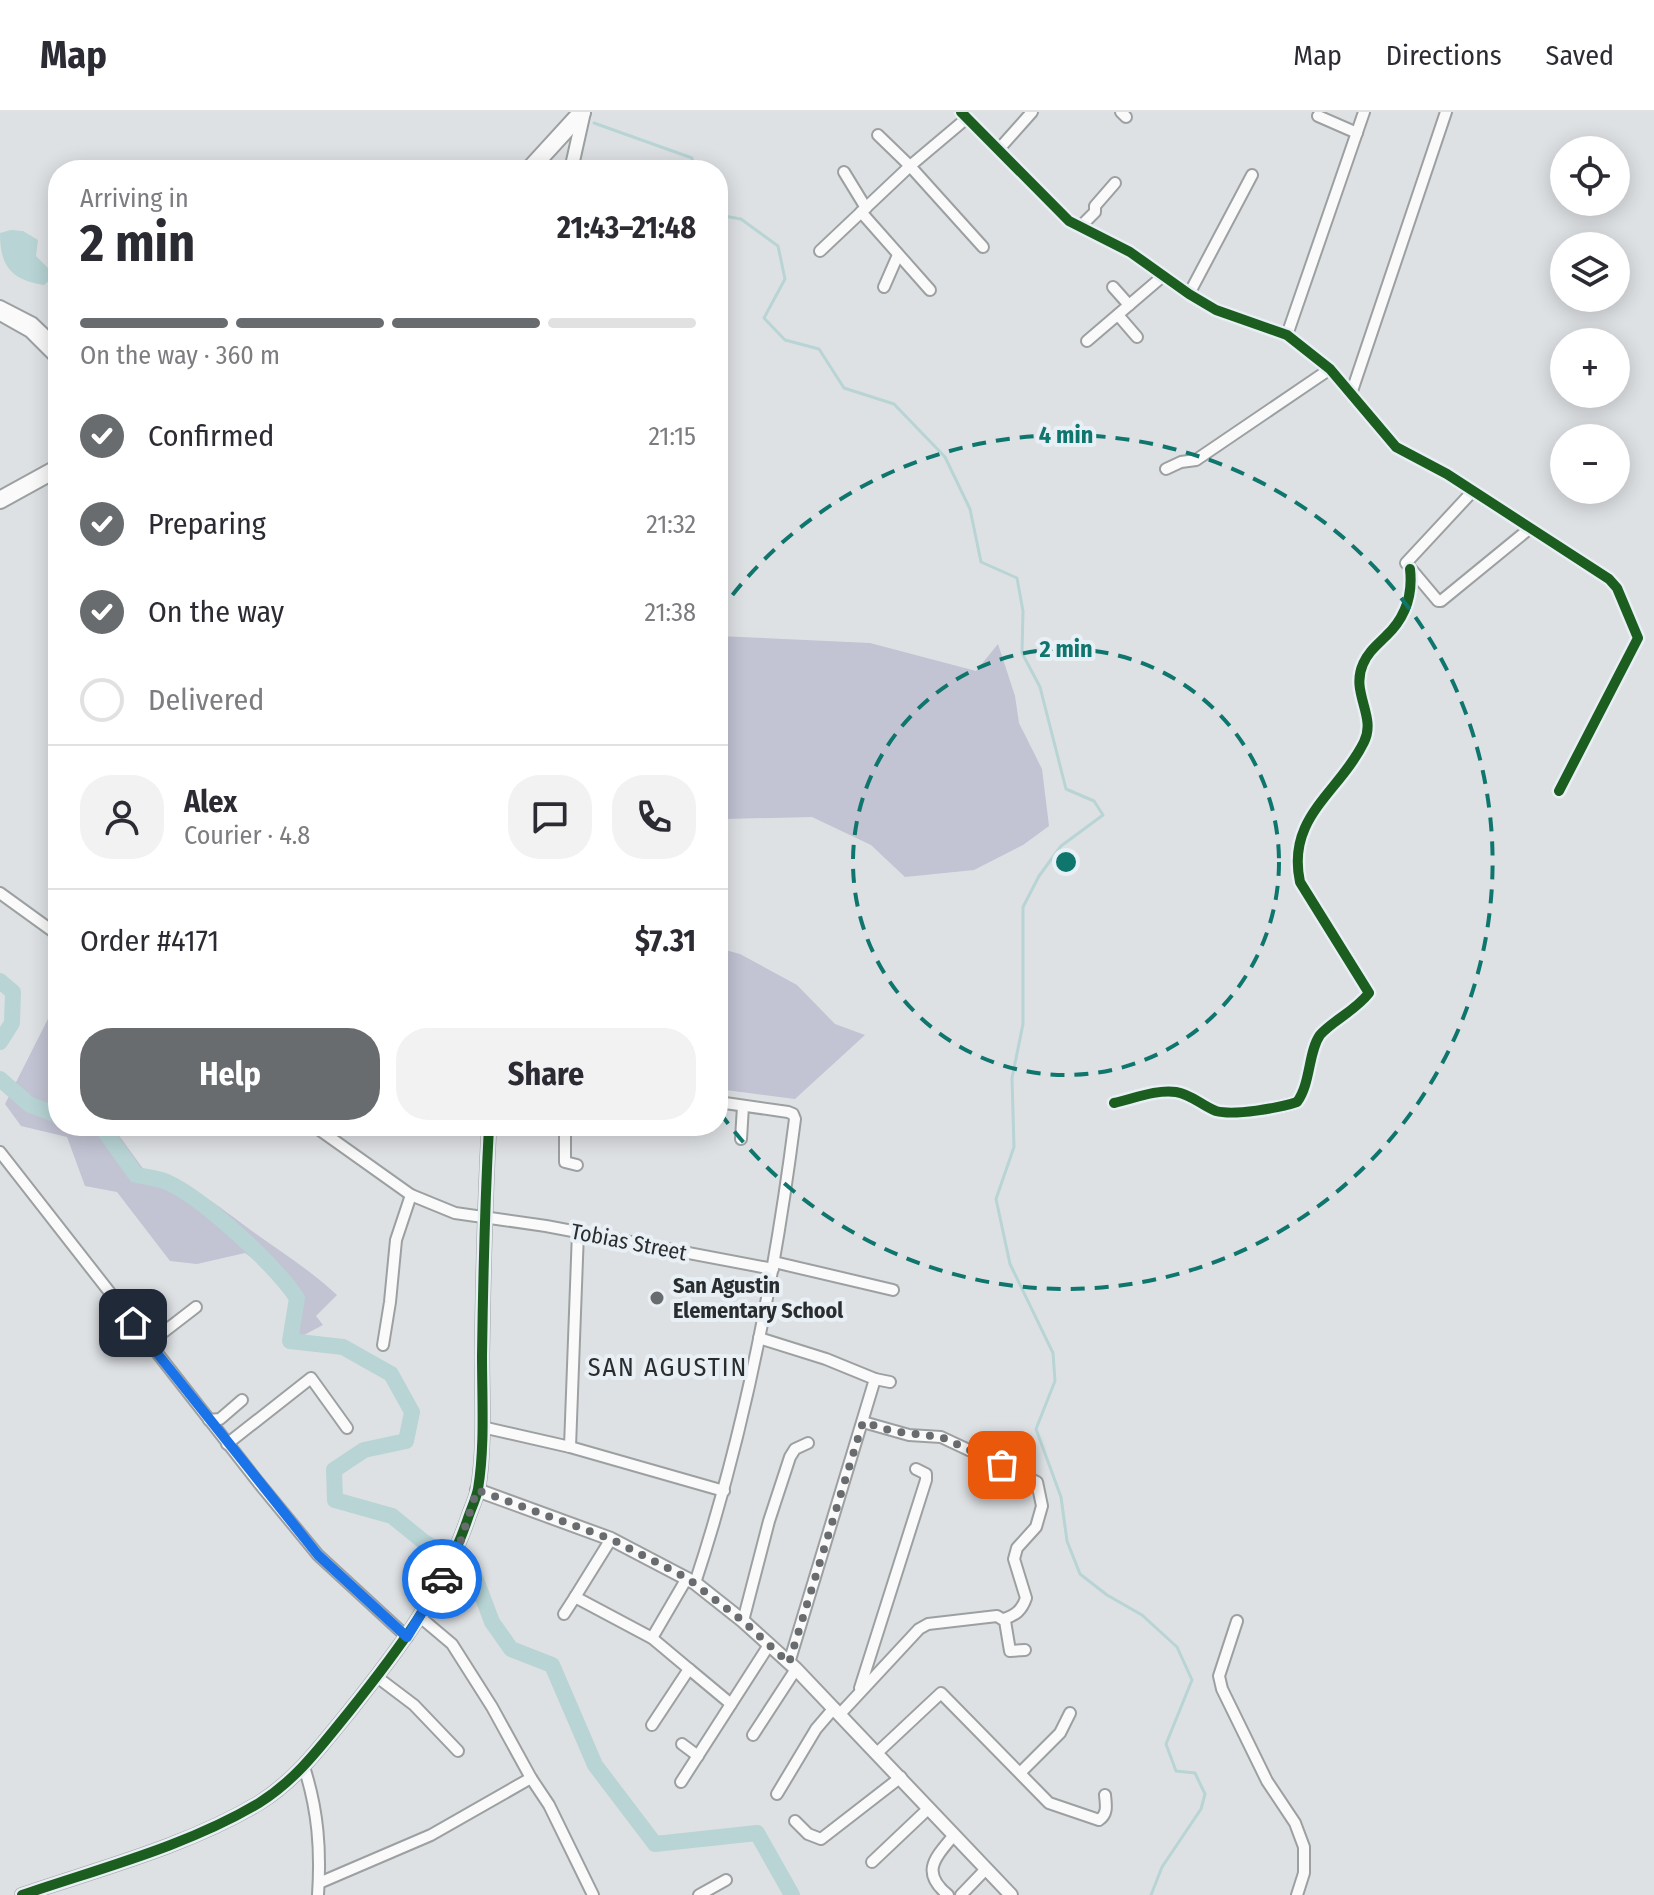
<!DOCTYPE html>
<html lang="en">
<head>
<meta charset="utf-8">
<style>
	:root { --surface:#fff; --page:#f2f2f3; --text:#2b2b33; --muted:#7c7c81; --line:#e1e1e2; --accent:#696c6e }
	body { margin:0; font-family:"Fira Sans Condensed",sans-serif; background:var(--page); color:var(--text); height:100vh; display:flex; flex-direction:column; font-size:30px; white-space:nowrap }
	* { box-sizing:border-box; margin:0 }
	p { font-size:26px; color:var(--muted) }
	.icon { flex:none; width:44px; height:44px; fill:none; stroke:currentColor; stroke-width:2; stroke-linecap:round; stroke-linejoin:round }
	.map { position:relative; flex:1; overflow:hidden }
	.panel { position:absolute; left:48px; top:48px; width:680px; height:976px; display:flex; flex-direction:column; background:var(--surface); border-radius:32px; box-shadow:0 4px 20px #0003 }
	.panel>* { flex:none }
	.buttons { position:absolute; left:1550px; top:24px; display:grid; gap:16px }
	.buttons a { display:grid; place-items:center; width:80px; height:80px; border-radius:50%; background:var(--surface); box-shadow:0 4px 20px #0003; font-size:40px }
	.pin { position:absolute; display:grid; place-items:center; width:68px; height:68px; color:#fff; margin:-34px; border-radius:16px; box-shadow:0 4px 12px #0006 }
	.courier { position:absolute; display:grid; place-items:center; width:80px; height:80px; margin:-40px; border:6px solid #1a73e8; border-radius:50%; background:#fff; color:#222; box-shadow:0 2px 10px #0007 }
	.overview em { font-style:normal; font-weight:700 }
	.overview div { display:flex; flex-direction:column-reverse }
	.overview { display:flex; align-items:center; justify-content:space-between; height:136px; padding:0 32px }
	h1 { font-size:52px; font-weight:700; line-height:60px }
	.bar { display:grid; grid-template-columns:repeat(4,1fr); gap:12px 8px; align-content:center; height:96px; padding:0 32px }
	.bar i { height:10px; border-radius:6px; background:var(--line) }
	.bar .on { background:var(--accent) }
	.bar p { grid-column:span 4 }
	.line { display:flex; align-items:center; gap:20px; padding:0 32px; border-top:2px solid var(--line) }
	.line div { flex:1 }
	.round { display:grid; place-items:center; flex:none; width:84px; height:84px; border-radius:32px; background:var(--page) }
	ol { padding:0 32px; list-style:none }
	li { display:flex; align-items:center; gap:24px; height:88px }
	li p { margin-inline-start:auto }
	li .icon { padding:8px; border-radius:50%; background:var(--accent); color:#fff; stroke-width:4 }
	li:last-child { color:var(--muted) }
	li i { width:44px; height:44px; border:4px solid var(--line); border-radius:50% }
	.action { display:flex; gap:16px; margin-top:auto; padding:16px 32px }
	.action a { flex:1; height:92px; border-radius:32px; background:var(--accent); color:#fff; font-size:32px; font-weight:700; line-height:92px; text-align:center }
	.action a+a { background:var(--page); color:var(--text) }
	header { display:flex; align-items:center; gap:48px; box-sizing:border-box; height:112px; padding:0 40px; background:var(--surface); border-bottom:2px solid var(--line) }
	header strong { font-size:38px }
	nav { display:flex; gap:44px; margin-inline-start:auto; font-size:28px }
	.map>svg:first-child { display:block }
</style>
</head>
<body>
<header>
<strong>Map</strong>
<nav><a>Map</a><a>Directions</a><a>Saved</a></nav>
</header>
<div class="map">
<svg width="1654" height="1783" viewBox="0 0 1654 1783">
	<rect width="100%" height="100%" fill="#dee1e4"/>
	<g fill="#c2c3d3">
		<polygon points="718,524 870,531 976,559 998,532 1015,584 1019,611 1042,657 1049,714 1023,733 974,758 905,765 871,733 812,705 725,707 718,736"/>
		<polygon points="718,836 740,842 797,873 835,912 865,923 795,987 718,977"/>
		<path d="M58 887V1014H112L144 1058C186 1067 218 1094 252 1119 282 1140 311 1159 337 1183L316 1204 323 1213 287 1232 295 1186 282 1167 245 1141 197 1152 170 1149 117 1080 85 1074 67 1025 21 1014 5 992Z"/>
	</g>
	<path fill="#b8d4d5" d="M11 118 23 119 38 128 36 144 51 159 54 164 44 173C11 168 0 154 0 121Z"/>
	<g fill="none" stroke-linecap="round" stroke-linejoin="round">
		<g stroke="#b8d4d5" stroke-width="3">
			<polyline points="594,11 692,46 694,58"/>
			<polyline points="718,103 741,107 778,134 785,167 764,206 785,228 819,237 844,276 894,292 945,345 970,397 981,450 1017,466 1023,499 1022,541 1040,575 1066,677 1094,689 1103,703 1061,734 1039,764 1023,795 1023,912 1012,966 1014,1035 996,1087 1010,1152 1053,1241 1055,1269 1036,1317 1061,1385 1067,1429 1080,1462 1107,1483 1142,1503 1177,1535 1192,1568 1166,1632 1176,1659 1195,1661 1205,1682 1201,1697 1162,1755 1151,1783"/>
		</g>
		<g stroke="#b8d4d5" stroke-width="16">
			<polyline points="0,869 13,880 12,911 0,930"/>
			<polyline points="0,967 30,993 58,1003"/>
			<path d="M101 1014 136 1063C146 1065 158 1066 167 1070 204 1087 274 1152 297 1186L290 1229 343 1235 391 1262 412 1300 406 1329 364 1338 334 1358 335 1388 392 1404 424 1430 472 1457 492 1510 511 1537 552 1553 595 1653 655 1732 757 1721 792 1783"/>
		</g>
		<defs>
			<g id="minor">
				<polyline points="961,0 1069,109 1130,140 1189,182 1216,198 1287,223 1330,257 1396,335 1447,362 1609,467 1617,476 1638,526 1559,679"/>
				<polyline points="1121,0 1126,5"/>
				<polyline points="1318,4 1357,21"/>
				<polyline points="878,23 910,54 983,135"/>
				<polyline points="999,37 1032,0"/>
				<polyline points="844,60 866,96"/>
				<polyline points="861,100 930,178"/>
				<polyline points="1080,115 1095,100 1095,94 1115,71"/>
				<polyline points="820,139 910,54 967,6"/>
				<polyline points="884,175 898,143"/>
				<polyline points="1113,175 1129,193"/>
				<polyline points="1189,182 1252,63"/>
				<polyline points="0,194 33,211 58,235"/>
				<polyline points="0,203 30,220 58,248"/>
				<polyline points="1118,203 1137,225"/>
				<polyline points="1287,223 1364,0"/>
				<polyline points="1087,229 1163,164"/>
				<polyline points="1351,282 1446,0"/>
				<polyline points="1166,357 1181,350 1196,348 1330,257"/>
				<polyline points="1472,380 1406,451 1438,489 1441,489 1529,417"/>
				<polyline points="0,781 58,823"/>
				<path d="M1114 991C1133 987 1156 977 1176 980 1191 982 1202 994 1216 999 1234 1004 1279 996 1297 990 1311 971 1308 940 1320 923 1332 909 1355 899 1369 881L1300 770C1286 705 1339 681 1364 630 1377 604 1350 581 1363 552 1368 540 1377 533 1386 524 1405 506 1413 483 1410 457"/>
				<polyline points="314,1014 411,1083 455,1101 546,1114 773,1157"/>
				<polyline points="565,1014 565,1050 577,1053"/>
				<polyline points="741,1027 743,994"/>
				<polyline points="0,1040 258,1370 318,1443 407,1525"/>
				<polyline points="774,1150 893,1178"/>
				<polyline points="759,1226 826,1247 875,1267 789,1551"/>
				<polyline points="148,1232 196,1195"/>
				<polyline points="383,1233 390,1190 396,1128 411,1083"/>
				<polyline points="875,1267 890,1270"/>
				<polyline points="209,1308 220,1307 242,1288"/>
				<path d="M863 1310 909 1323 941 1325 1037 1370 1042 1394 1036 1415 1017 1436 1014 1447 1026 1486C1022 1498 1016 1503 1004 1507"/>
				<polyline points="482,1315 570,1335 724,1379"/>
				<polyline points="227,1332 311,1266 347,1316"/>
				<polyline points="570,1335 578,1120"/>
				<polyline points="611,1427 575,1485 652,1526 689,1557 652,1613"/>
				<path d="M695 1471C745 1320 775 1164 795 1007L793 1002 788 1000 718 990"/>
				<polyline points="564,1502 575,1485"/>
				<polyline points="420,1505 452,1532 492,1595 531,1666 549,1693 593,1783"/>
				<polyline points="743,1509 769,1409 790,1345 795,1337 808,1331"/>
				<polyline points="1237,1509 1219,1564 1222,1577 1267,1669 1295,1711 1304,1735 1304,1761 1297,1783"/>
				<polyline points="652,1526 687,1466"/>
				<polyline points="689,1557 731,1592"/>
				<polyline points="377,1565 414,1593 458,1639"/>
				<polyline points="860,1576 926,1368 926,1362 916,1357"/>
				<polyline points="840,1602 919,1517 928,1512 997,1504 1005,1509 1010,1539 1025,1538"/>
				<polyline points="753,1623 796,1557"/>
				<polyline points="682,1632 698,1644"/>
				<path d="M878 1640 941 1581 1049 1691 1099 1708C1108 1702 1106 1693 1105 1683"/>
				<path d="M304 1655C318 1698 321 1738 318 1783"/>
				<polyline points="1021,1660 1060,1621 1070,1601"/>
				<polyline points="681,1670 769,1533"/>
				<polyline points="777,1682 816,1617 834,1596"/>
				<polyline points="795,1709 808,1722 821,1727 901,1665"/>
				<polyline points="872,1750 929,1696"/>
				<polyline points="319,1771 431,1723 531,1666"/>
				<polyline points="699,1783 726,1768"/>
				<path d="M948 1783C920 1760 935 1746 954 1723"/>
				<polyline points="961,1783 986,1757"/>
			</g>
			<g id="tertiary">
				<polyline points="571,58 584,0"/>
				<polyline points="477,1378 611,1427 695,1471 743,1509 796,1557 1011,1783"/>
				<path d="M22 1783C101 1756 187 1734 259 1691 296 1668 321 1634 348 1601 396 1541 443 1480 468 1406 471 1397 476 1387 478 1377 485 1335 482 1288 482 1244 483 1167 485 1091 489 1014"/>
			</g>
			<g id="trunk">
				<polyline points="529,58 582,0"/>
				<polyline points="0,388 58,356"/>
			</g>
		</defs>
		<use href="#minor" stroke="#9da0a1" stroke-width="14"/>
		<use href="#tertiary" stroke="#9da0a1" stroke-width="16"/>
		<use href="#trunk" stroke="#9da0a1" stroke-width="20"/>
		<use href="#minor" stroke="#fafafb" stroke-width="10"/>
		<use href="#tertiary" stroke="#fafafb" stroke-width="12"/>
		<use href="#trunk" stroke="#fafafb" stroke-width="16"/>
		<defs>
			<g id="cycleway">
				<polyline points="961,0 1069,109 1130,140 1189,182 1216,198 1287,223 1330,257 1396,335 1447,362 1609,467 1617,476 1638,526 1559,679"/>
				<path d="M1114 991C1133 987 1156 977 1176 980 1191 982 1202 994 1216 999 1234 1004 1279 996 1297 990 1311 971 1308 940 1320 923 1332 909 1355 899 1369 881L1300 770C1286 705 1339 681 1364 630 1377 604 1350 581 1363 552 1368 540 1377 533 1386 524 1405 506 1413 483 1410 457"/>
				<path d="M22 1783C101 1756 187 1734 259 1691 296 1668 321 1634 348 1601 396 1541 443 1480 468 1406 471 1397 476 1387 478 1377 485 1335 482 1288 482 1244 483 1167 485 1091 489 1014"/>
			</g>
		</defs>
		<use href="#cycleway" stroke="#e8eff5" stroke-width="15"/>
		<use href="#cycleway" stroke="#1b5e20" stroke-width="10"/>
	</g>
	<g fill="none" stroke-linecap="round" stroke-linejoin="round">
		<polyline stroke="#696c6e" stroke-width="8" stroke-dasharray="0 14.4" points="442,1467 459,1434 477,1378 611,1427 687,1466 743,1509 789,1551 863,1310 892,1319 941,1325 1002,1353"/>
		<polyline stroke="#1a73e8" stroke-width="10" points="133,1211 318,1443 407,1525 442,1467"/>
	</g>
	<g fill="none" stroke="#0f766e" stroke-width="4" stroke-dasharray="14 10">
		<circle cx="1066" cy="750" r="213"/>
		<path d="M718 502A427 427 0 1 1 718 998"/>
	</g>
	<circle fill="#696c6e" stroke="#e8eff5" stroke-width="3" cx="657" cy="1186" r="8"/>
	<g text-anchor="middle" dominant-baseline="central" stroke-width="8" stroke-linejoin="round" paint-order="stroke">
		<g font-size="22" fill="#2a2d2f" stroke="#e8eff5">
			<text transform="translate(629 1130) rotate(11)">Tobias Street</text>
		</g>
		<g font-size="22" font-weight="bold" fill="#2a2d2f" stroke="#e8eff5" text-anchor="start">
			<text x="673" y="1173">San Agustin<tspan x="673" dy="25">Elementary School</tspan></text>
		</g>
		<g font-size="26" letter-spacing="2" fill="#2a2d2f" stroke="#e8eff5">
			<text x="668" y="1255">SAN AGUSTIN</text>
		</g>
	</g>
	<circle cx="1066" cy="750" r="12" fill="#0f766e" stroke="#e8eff5" stroke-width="4"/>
	<g font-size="24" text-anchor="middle" font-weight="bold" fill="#0f766e" stroke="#e8eff5" stroke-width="8" stroke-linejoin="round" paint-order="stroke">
		<text x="1066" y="331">4 min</text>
		<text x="1066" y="545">2 min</text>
	</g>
</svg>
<div class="buttons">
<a><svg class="icon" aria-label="locate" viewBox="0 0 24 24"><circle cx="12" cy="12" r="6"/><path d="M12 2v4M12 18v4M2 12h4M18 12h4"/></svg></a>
<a><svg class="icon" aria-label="layers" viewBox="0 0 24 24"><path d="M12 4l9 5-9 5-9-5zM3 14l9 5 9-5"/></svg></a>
<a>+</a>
<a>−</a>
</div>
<div class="pin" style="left:1002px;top:1353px;background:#ea580c"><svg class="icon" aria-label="bag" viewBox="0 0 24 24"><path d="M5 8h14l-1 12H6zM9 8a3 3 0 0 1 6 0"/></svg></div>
<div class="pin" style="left:133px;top:1211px;background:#1f2937"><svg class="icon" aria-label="home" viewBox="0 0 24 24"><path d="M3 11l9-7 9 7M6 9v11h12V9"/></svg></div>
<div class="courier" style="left:442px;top:1467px"><svg class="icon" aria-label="car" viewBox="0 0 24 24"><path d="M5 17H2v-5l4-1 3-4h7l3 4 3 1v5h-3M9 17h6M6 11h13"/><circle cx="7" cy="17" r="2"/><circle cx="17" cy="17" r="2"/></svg></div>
<section class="panel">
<div class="overview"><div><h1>2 min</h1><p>Arriving in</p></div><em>21:43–21:48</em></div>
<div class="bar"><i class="on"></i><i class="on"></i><i class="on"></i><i></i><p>On the way · 360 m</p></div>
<ol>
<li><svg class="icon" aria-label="check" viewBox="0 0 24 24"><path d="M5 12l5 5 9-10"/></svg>Confirmed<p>21:15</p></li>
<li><svg class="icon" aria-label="check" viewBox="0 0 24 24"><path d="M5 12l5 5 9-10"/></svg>Preparing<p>21:32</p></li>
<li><svg class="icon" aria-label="check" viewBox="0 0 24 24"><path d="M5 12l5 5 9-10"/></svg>On the way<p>21:38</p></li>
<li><i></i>Delivered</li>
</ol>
<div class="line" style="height:144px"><a class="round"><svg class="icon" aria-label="person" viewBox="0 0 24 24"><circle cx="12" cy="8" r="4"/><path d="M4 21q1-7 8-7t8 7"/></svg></a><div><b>Alex</b><p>Courier · 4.8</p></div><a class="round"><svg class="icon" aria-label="chat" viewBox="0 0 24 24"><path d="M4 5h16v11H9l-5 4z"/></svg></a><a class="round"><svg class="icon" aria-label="phone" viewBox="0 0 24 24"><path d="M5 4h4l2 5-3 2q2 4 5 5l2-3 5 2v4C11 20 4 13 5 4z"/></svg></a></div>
<div class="line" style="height:104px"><div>Order #4171</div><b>$7.31</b></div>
<div class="action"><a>Help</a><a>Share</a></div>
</section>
</div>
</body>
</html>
